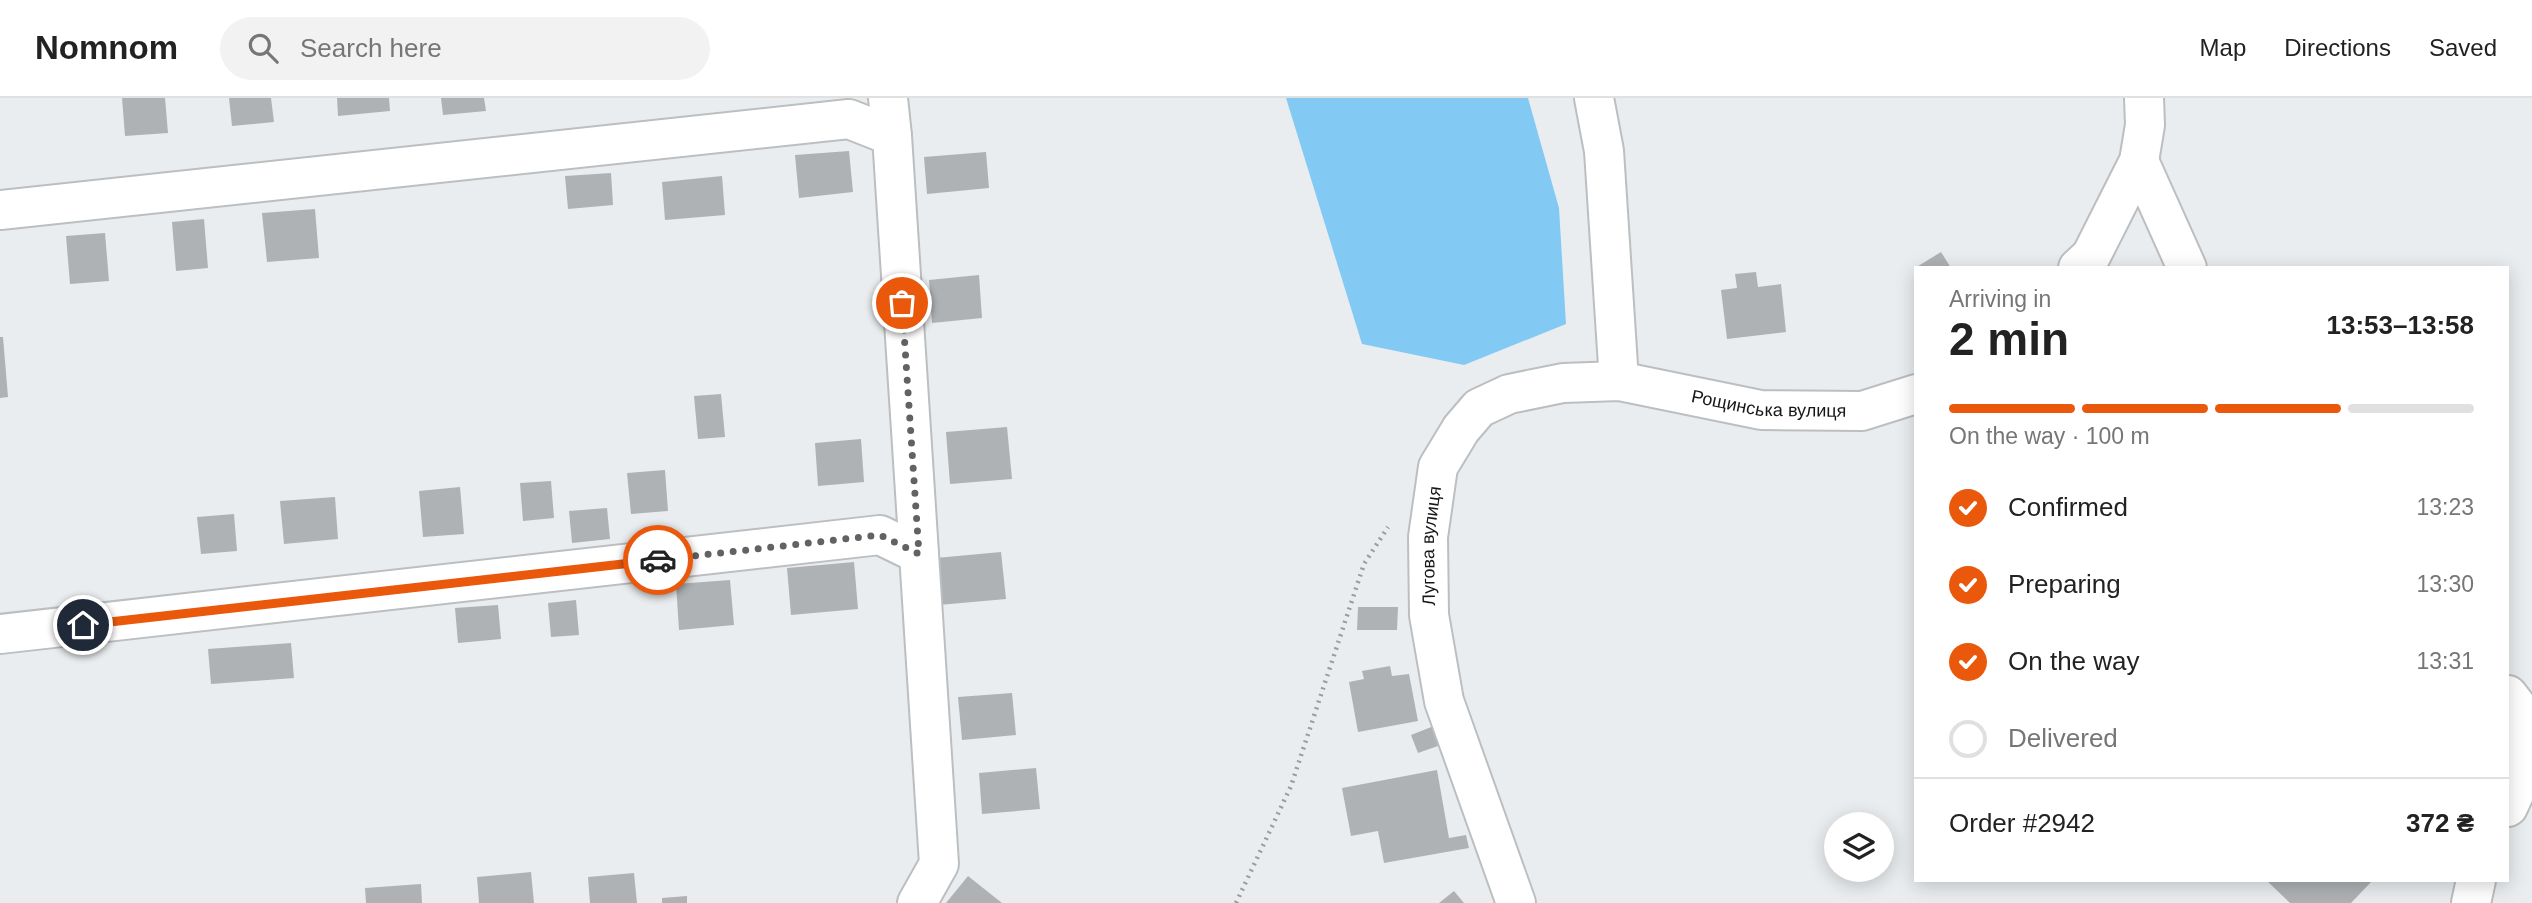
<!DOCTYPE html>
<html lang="en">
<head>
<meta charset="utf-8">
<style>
	:root { --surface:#fff; --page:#f2f2f2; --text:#222; --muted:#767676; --line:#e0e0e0; --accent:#ea580c }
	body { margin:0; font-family:Helvetica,sans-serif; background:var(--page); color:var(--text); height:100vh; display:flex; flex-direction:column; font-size:26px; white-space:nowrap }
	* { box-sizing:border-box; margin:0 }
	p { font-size:23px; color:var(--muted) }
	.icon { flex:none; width:38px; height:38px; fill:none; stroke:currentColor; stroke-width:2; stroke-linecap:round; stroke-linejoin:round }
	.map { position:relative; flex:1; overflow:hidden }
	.panel { position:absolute; left:1914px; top:168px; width:595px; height:616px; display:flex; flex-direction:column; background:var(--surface); border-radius:0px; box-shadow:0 4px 18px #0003 }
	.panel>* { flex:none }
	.controls { position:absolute; left:1824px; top:714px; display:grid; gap:14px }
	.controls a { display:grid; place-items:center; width:70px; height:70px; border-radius:50%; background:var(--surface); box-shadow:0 4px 18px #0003; font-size:35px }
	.pin { position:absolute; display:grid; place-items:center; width:60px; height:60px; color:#fff; margin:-30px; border:4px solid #fff; border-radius:50%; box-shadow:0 2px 7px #0007 }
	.courier { position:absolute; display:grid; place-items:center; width:70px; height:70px; margin:-35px; border:5px solid #ea580c; border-radius:50%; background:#fff; color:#222; box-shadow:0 2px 9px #0007 }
	.overview em { font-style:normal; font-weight:600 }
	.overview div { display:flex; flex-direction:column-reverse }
	.overview { display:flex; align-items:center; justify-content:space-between; height:119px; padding:0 35px }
	h1 { font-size:46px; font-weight:600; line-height:52px }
	.bar { display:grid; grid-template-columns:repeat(4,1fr); gap:10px 7px; align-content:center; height:84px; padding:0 35px }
	.bar i { height:9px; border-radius:5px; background:var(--line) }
	.bar .on { background:var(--accent) }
	.bar p { grid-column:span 4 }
	.line { display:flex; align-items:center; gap:18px; padding:0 35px; border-top:2px solid var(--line) }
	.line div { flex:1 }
	ol { padding:0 35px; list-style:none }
	li { display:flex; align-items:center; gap:21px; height:77px }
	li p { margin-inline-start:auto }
	li .icon { padding:7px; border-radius:50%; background:var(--accent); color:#fff; stroke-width:4 }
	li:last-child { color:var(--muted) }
	li i { width:38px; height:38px; border:4px solid var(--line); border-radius:50% }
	header { display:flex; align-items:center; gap:42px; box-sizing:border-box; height:98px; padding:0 35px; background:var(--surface); border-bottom:2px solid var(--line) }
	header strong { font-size:33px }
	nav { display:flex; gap:38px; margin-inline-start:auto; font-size:24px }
	.search { width:490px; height:63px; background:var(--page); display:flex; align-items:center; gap:18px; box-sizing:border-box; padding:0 24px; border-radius:38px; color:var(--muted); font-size:26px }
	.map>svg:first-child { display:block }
</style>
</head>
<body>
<header>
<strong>Nomnom</strong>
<div class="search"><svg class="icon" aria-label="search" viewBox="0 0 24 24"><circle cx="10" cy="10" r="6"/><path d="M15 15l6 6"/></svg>Search here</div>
<nav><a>Map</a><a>Directions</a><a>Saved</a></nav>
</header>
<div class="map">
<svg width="2532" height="805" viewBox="0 0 2532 805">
	<rect width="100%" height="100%" fill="#eaedef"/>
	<polygon fill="#82caf4" points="1286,0 1528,0 1559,110 1566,226 1464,267 1362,246"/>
	<g fill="#afb2b4">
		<polygon points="122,0 165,0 168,35 125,38"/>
		<polygon points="229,0 271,0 274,24 232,28"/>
		<polygon points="337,0 389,0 390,13 338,18"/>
		<polygon points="441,0 484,0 486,13 443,17"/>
		<polygon points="849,53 853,94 799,100 795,57"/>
		<polygon points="986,54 989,90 927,96 924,59"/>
		<polygon points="611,75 613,107 568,111 565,78"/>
		<polygon points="722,78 725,117 665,122 662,84"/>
		<polygon points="315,111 319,160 267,164 262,115"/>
		<polygon points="204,121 208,170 176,173 172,124"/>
		<polygon points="105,135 109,183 70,186 66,138"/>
		<polygon points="1941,154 1951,170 1915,170"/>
		<polygon points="1756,174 1758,189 1781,186 1786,234 1727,241 1721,192 1737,190 1735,176"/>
		<polygon points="979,177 982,220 932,225 929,182"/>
		<polygon points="0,239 3,239 8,299 0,300"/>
		<polygon points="721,296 725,339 698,341 694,298"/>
		<polygon points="1007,329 1012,381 950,386 946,334"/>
		<polygon points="861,341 864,384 818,388 815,345"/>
		<polygon points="665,372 668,413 631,416 627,375"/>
		<polygon points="551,383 554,420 523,423 520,385"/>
		<polygon points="460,389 464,436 423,439 419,393"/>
		<polygon points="335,399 338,441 284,446 280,403"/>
		<polygon points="607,410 610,441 572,445 569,413"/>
		<polygon points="234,416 237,453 201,456 197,419"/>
		<polygon points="1001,454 1006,501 939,507 936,460"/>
		<polygon points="854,464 858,511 791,517 787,470"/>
		<polygon points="730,482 734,527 679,532 676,486"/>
		<polygon points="576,502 579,537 551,539 548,505"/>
		<polygon points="498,507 501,541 458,545 455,510"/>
		<polygon points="1358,509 1398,509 1397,532 1357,532"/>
		<polygon points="291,545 294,580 211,586 208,551"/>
		<polygon points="1390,568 1392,578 1409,576 1418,623 1358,634 1349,584 1364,581 1362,573"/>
		<polygon points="1012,595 1016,637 962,642 958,599"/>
		<polygon points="1444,624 1452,643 1418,655 1411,637"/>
		<polygon points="1036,670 1040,711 982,716 979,675"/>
		<polygon points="1437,672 1449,740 1466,737 1469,750 1384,765 1378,733 1351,738 1342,690"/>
		<polygon points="531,774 534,805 479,805 477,779"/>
		<polygon points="634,775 637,805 590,805 588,779"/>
		<polygon points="968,778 1002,805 946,805"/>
		<polygon points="2266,782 2373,782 2351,805 2290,805"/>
		<polygon points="421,786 422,805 366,805 365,790"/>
		<polygon points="1454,793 1464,805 1439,805"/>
		<polygon points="687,798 687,805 662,805 662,800"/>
	</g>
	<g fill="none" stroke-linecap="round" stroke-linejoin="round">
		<defs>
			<g id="street">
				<polyline points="888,0 892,38"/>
				<polyline points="1594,0 1604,53 1619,283"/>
				<polyline points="2139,63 2187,170"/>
				<polyline points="0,112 849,21 892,38 919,456"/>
				<polyline points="2078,170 2091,158 2139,63 2145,27 2144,0"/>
				<polyline points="0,536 880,437 919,456 939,766 917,805"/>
				<path d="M2508 597C2513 604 2520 612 2525 619 2532 649 2521 683 2508 709"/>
				<path id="s1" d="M1516 805 1444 603 1429 517 1428 439 1438 369 1461 331 1479 310 1509 296 1563 285 1619 283 1761 312 1862 313 1916 296"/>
				<polyline points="2471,805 2476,782"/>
			</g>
		</defs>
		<use href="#street" stroke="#bcbfc1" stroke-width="42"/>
		<polyline stroke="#9a9c9e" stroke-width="4.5" stroke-dasharray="2 5" stroke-linecap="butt" points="1236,805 1291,688 1364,466 1388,429"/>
		<use href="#street" stroke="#fff" stroke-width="38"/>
	</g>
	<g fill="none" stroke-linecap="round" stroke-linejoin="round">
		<polyline stroke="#606263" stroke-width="7" stroke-dasharray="0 12.6" points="658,462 880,437 919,456 902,205"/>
		<polyline stroke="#ea580c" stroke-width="9" points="83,527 658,462"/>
	</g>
	<g text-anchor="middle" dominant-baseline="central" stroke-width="5" stroke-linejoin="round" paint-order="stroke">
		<g font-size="18" fill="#161718" stroke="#f8fbfd">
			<text stroke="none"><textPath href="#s1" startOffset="819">Рощинська вулиця</textPath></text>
			<text stroke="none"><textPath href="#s1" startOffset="371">Лугова вулиця</textPath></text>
		</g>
	</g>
</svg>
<div class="controls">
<a><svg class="icon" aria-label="layers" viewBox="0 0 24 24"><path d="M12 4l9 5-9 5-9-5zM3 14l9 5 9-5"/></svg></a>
</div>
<div class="pin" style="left:902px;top:205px;background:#ea580c"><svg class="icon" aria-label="bag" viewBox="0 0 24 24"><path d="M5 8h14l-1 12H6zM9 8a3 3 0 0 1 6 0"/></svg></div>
<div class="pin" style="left:83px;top:527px;background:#1f2937"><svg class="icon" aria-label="home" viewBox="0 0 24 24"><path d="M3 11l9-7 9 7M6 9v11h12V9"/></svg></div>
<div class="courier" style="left:658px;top:462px"><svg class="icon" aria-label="car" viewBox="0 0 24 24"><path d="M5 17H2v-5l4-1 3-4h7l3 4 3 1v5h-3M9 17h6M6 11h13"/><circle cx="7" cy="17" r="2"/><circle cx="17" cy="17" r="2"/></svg></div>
<section class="panel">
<div class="overview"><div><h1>2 min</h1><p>Arriving in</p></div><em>13:53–13:58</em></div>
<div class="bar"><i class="on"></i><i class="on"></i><i class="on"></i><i></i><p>On the way · 100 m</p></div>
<ol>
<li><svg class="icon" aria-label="check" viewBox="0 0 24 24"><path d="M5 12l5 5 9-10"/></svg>Confirmed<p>13:23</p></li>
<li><svg class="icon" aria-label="check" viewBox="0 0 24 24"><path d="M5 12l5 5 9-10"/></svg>Preparing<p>13:30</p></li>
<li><svg class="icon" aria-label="check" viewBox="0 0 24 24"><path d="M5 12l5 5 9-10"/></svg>On the way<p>13:31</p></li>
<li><i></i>Delivered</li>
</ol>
<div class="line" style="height:91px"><div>Order #2942</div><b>372 ₴</b></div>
</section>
</div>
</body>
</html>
